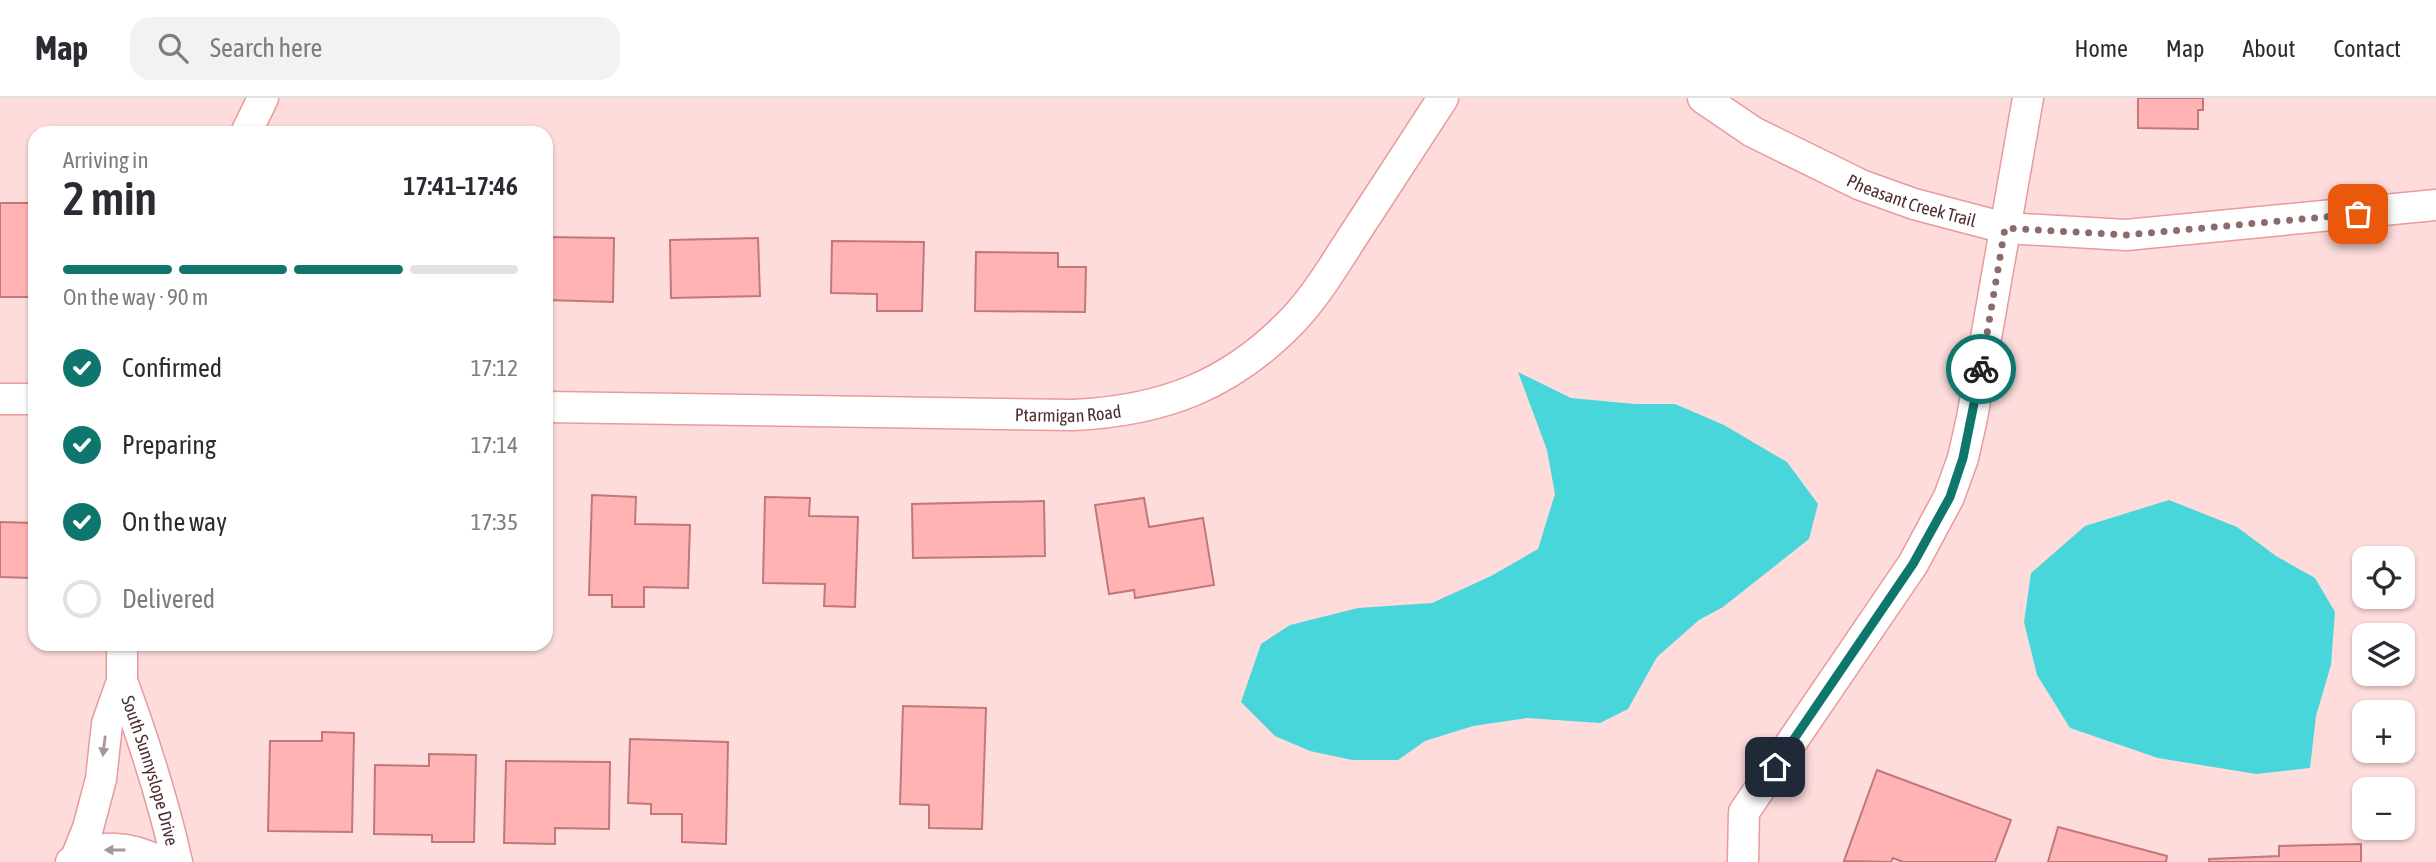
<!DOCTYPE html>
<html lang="en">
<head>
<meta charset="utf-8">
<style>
	:root { --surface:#fff; --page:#f2f2f3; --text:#2b2b33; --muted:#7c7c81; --line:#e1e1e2; --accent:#0f766e }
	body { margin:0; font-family:"Asap Condensed",sans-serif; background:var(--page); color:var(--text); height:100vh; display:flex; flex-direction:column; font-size:26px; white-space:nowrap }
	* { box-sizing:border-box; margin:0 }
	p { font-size:23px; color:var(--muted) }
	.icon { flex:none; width:38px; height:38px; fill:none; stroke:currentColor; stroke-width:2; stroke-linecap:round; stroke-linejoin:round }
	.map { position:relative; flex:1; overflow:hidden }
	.panel { position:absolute; left:28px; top:28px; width:525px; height:525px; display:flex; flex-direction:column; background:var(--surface); border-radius:21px; box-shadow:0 2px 5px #0004 }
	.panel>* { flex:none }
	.fabs { position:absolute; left:2352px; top:448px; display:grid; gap:14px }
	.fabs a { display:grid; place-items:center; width:63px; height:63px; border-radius:14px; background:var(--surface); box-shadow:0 2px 5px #0004; font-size:35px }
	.pin { position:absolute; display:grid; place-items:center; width:60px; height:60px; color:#fff; margin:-30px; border-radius:14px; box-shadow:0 4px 10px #0006 }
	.courier { position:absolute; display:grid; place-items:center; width:70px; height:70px; margin:-35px; border:5px solid #0f766e; border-radius:50%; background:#fff; color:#222; box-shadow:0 2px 9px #0007 }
	.overview em { font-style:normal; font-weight:600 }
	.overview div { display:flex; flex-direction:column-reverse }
	.overview { display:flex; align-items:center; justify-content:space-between; height:119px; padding:0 35px }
	h1 { font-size:46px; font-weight:600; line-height:52px }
	.bar { display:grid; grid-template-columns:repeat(4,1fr); gap:10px 7px; align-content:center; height:84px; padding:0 35px }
	.bar i { height:9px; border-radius:5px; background:var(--line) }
	.bar .on { background:var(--accent) }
	.bar p { grid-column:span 4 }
	ol { padding:0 35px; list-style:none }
	li { display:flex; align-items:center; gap:21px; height:77px }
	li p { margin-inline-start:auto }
	li .icon { padding:7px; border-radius:50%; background:var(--accent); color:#fff; stroke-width:4 }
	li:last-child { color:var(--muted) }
	li i { width:38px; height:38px; border:4px solid var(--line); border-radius:50% }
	header { display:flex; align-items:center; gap:42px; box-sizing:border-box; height:98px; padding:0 35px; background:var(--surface); border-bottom:2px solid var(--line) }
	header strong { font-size:33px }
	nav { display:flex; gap:38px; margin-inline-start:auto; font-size:24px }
	.search { width:490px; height:63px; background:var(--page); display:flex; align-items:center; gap:18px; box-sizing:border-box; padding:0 24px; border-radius:21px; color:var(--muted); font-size:26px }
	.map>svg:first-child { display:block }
</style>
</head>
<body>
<header>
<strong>Map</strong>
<div class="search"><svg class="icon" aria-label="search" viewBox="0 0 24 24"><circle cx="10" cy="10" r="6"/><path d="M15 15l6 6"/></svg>Search here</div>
<nav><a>Home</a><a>Map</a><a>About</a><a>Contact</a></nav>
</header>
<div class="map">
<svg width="2436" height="764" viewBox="0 0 2436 764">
	<rect width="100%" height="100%" fill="#fedcdc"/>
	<g fill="#49d6da">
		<polygon points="1518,274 1571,300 1635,306 1675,306 1724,327 1787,364 1818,406 1809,441 1723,509 1699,522 1657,559 1628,611 1600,625 1527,620 1473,628 1425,643 1398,662 1352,662 1310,653 1275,638 1241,604 1261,546 1290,527 1358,510 1432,505 1491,478 1538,451 1555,396 1547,352"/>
		<polygon points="2169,402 2237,429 2276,458 2315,480 2335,514 2331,567 2316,618 2310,670 2256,676 2158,660 2070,630 2037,577 2024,524 2031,475 2085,428"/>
	</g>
	<g fill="#ffb3b4" stroke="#c27779" stroke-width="2">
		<polygon points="2138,0 2203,0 2203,12 2198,12 2198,31 2138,30"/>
		<rect x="0" y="105" width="35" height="94"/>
		<polygon points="546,139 614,140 613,204 546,202"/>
		<polygon points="758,140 760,198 671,200 670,142"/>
		<polygon points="832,143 924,144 922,213 877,213 877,196 831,195"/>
		<polygon points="976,154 1058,155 1058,169 1086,169 1085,214 975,213"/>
		<polygon points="592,397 636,399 635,426 690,427 688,490 644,489 644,509 612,509 612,497 589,497"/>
		<polygon points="765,399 810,400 809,418 858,419 855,509 824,508 825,486 763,485"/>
		<polygon points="1144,400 1149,429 1203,420 1214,487 1135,500 1134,492 1109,496 1095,407"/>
		<polygon points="1044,403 1045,458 913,460 912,406"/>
		<polygon points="0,424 34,425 32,480 0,479"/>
		<polygon points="903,608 986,610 982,731 929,730 929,707 900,706"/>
		<polygon points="322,634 354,635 352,734 268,733 270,643 322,643"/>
		<polygon points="630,641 728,644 726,746 682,744 682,716 651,716 651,706 628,705"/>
		<polygon points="429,656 476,657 474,744 432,744 432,737 374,736 375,667 429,668"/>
		<polygon points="506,663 610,664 609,731 555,730 555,746 504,745"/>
		<polygon points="1877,672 2011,722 1995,764 1903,764 1893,760 1891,764 1844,763"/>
		<polygon points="2058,729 2167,758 2166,764 2048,764"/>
		<polygon points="2361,746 2361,764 2209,764 2209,761 2279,758 2279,748"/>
	</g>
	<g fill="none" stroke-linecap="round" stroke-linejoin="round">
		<defs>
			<g id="street">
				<path id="s1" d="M1703 0 1753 34 1861 87 1914 106 2005 130 2126 137 2436 107"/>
				<polyline points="246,35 263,0"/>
				<polyline points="0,301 35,301"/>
				<path id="s2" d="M546 309 1073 317C1163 313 1232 287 1295 220 1320 193 1339 159 1359 129 1387 86 1415 43 1443 0"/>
				<path id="s3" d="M122 583C144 643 163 701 177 764"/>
				<polyline points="76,760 88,730 101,681 107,626 122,583 122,546"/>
				<path d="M71 764C98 744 133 749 160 764"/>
				<polyline points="1743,764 1744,714 1913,466 1949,399 1963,360 1972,320 2028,0"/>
			</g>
		</defs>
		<use href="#street" stroke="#e99a9c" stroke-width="33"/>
		<use href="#street" stroke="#fff" stroke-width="30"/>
	</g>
	<defs><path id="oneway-solid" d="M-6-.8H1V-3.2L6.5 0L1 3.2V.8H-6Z" transform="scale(1.75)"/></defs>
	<g fill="#a69697">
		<use href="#oneway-solid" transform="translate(104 648) rotate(97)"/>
		<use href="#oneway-solid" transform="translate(115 752) rotate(-180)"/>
	</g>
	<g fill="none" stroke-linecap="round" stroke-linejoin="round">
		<polyline stroke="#8c6b6c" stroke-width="7" stroke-dasharray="0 12.6" points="1981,271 2005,130 2126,137 2358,116"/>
		<polyline stroke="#0f766e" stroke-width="9" points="1775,669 1913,466 1950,399 1963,360 1981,271"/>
	</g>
	<g text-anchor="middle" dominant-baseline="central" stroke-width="5" stroke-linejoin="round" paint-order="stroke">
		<g font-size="18" fill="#4e2e2f" stroke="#fff">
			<text stroke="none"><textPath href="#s1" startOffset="234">Pheasant Creek Trail</textPath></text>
			<text stroke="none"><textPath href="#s2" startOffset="522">Ptarmigan Road</textPath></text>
			<text stroke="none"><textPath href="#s3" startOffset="94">South Sunnyslope Drive</textPath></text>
		</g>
	</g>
</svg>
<div class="fabs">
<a><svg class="icon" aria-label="locate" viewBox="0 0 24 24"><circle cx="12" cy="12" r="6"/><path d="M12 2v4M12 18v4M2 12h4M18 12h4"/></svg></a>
<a><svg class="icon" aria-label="layers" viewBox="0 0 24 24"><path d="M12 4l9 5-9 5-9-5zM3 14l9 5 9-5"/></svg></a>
<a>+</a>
<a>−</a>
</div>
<div class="pin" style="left:2358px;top:116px;background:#ea580c"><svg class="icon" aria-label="bag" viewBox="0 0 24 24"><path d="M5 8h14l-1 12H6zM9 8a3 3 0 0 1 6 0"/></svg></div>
<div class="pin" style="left:1775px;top:669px;background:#1f2937"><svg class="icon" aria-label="home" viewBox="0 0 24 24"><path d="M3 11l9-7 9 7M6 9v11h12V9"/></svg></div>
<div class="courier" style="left:1981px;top:271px"><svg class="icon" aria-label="bike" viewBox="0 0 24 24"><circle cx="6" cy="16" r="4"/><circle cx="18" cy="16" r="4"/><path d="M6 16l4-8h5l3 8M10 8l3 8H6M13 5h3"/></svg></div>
<section class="panel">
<div class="overview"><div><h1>2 min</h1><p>Arriving in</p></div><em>17:41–17:46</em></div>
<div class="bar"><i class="on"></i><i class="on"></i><i class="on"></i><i></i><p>On the way · 90 m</p></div>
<ol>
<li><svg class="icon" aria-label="check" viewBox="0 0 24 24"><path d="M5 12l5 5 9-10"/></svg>Confirmed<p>17:12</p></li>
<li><svg class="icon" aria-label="check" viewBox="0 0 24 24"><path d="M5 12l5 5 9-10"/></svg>Preparing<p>17:14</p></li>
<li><svg class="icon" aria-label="check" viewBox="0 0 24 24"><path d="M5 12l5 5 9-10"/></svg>On the way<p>17:35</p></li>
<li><i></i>Delivered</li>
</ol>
</section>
</div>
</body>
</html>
